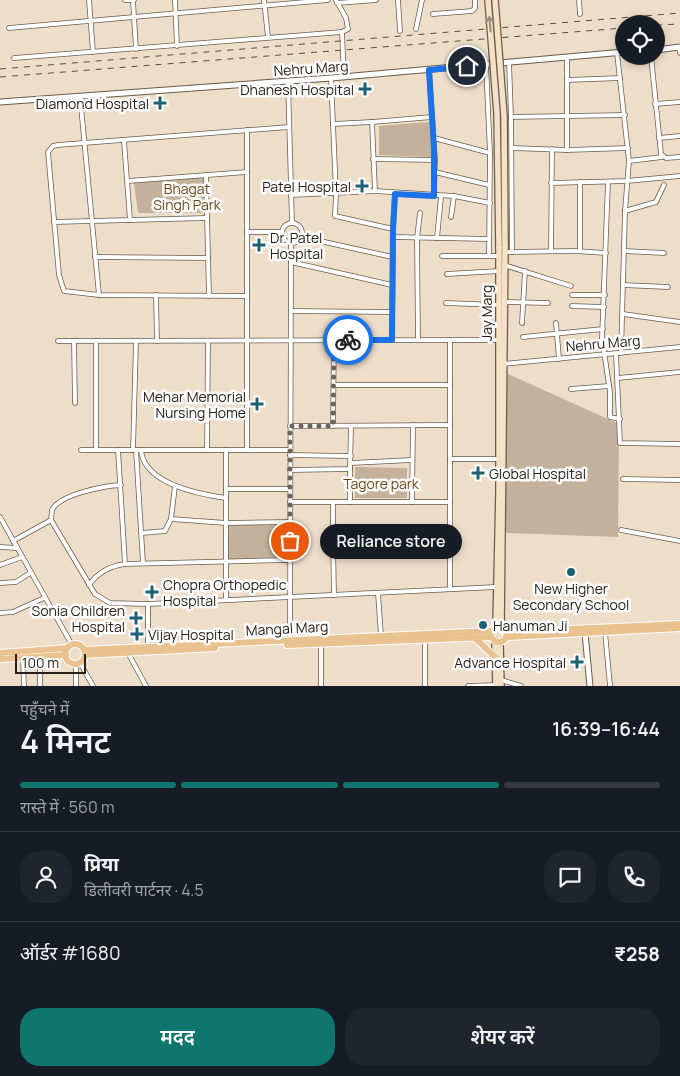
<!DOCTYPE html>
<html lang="hi">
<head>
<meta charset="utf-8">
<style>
	:root { --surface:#171b24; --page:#20242c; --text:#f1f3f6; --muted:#9ea1a6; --line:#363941; --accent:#0f766e }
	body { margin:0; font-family:Manrope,"Noto Sans Devanagari",sans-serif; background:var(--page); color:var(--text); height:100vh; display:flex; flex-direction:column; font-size:19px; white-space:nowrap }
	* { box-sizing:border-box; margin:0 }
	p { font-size:16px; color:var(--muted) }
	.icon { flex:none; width:28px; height:28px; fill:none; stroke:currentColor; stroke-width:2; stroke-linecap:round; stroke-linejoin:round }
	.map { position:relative; height:686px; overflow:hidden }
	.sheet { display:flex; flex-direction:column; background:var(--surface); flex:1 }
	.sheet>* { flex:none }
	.tools { position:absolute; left:615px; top:15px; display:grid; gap:10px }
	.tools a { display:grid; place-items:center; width:50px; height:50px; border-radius:50%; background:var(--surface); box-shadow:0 2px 8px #0003; font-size:25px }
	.scale { position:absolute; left:15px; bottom:12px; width:71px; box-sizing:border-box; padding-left:5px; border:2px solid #272119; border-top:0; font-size:14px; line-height:18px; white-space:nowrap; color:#272119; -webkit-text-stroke:4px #fff; paint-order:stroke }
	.pin { position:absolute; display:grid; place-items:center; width:42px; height:42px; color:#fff; margin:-21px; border:2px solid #fff; border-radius:50%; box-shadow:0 1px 5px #0007 }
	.courier { position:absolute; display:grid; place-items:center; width:50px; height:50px; margin:-25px; border:4px solid #1a73e8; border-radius:50%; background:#fff; color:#222; box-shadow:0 1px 6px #0007 }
	.bubble { position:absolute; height:35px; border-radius:18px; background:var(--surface); box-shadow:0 2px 8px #0003; font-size:16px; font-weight:600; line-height:35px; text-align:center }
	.overview em { font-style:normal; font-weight:600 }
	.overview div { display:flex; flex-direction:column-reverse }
	.overview { display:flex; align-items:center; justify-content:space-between; height:85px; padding:0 20px }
	h1 { font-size:32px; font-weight:600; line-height:38px }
	.bar { display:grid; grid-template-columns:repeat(4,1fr); gap:8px 5px; align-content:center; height:60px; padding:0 20px }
	.bar i { height:6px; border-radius:4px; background:var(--line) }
	.bar .current { background:var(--accent) }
	.bar p { grid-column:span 4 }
	.line { display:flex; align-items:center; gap:12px; padding:0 20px; border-top:1px solid var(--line) }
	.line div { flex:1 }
	.round { display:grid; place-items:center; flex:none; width:52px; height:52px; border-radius:20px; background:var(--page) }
	.cta { display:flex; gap:10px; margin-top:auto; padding:10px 20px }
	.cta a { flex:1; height:58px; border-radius:20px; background:var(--accent); color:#fff; font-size:20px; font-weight:600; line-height:58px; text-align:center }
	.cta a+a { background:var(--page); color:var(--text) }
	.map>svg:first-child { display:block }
</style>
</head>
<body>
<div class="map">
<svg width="680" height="686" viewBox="0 0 680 686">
	<rect width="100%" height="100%" fill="#eeddc9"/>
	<g fill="#c3b19c">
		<polygon points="429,122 432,157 379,155 379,126"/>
		<polygon points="204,177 205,213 138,213 134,183"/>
		<polygon points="506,373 619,424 618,537 506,533"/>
		<polygon points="355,467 407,468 407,498 355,498"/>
		<polygon points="289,524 288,557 228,559 229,525"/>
	</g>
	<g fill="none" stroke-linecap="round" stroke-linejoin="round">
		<defs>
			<g id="minor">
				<polyline points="89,0 93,52"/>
				<polyline points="125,0 134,0"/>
				<polyline points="175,0 177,46"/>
				<polyline points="264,0 268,37"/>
				<polyline points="398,0 400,31"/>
				<polyline points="579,0 580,14"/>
				<polyline points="133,1 136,49"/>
				<polyline points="337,3 376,0"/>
				<polyline points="433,14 472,11 475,8 475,0"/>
				<polyline points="9,28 328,0"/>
				<polyline points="416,29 422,0"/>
				<polyline points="342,32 344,77"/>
				<polyline points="679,47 680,53"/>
				<polyline points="617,53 629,161 625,211 621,353"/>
				<polyline points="651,56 661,154 666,158 680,157"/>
				<polyline points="567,57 567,150"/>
				<polyline points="14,58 342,32 348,29 346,18 336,0"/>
				<polyline points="509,62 511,117 512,252"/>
				<polyline points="486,64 490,153 489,255"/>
				<polyline points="429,70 435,160 434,196"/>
				<polyline points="331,78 336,193 335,216 393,229"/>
				<polyline points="567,80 620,78"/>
				<polyline points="288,81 292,223"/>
				<polyline points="80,96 99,295"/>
				<polyline points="655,104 680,102"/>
				<polyline points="511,117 625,115"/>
				<polyline points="333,124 372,122"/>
				<polyline points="247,130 247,450"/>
				<polyline points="434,138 490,153"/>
				<polyline points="659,138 680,136"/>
				<polyline points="124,141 130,220"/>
				<polyline points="512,148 567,150 628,148"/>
				<polyline points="373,159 435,160"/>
				<polyline points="629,161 662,157"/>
				<polyline points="435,172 489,185"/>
				<polyline points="206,175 209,296"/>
				<polyline points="128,181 247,172"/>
				<polyline points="580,182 580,251"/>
				<polyline points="608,182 602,338 610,392 610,417 620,419"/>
				<polyline points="551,183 627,181 680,176"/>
				<polyline points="375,191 372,122 432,117"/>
				<polyline points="291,195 375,191 454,196 490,203"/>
				<polyline points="625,211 656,202 664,185"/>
				<polyline points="451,217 454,196"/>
				<polyline points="54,222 207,218"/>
				<circle cx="292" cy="233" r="10"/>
				<polyline points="247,232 281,232"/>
				<polyline points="302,237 392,257"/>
				<polyline points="393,237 489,239"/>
				<polyline points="437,238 441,197"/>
				<polyline points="551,251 552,149"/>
				<polyline points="624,251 664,253"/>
				<polyline points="505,252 575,251 606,253"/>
				<polyline points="442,256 498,256"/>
				<polyline points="95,257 208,258"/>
				<polyline points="291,262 392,285"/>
				<polyline points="504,265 571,286"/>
				<polyline points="447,274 499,271"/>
				<polyline points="623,285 668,287"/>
				<polyline points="156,295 157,341"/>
				<polyline points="572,295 605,295"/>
				<polyline points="247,296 99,295 64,291 59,275 48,152 53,146 58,145 289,127"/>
				<polyline points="504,302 548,303"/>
				<polyline points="446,303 499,305"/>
				<polyline points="572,306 604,307"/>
				<polyline points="291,311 392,312"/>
				<polyline points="623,314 680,322"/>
				<polyline points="522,323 525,271"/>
				<polyline points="556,323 559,359"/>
				<polyline points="523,337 603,329"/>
				<polyline points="392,340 393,229 395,194"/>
				<polyline points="418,340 417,238 420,213"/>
				<polyline points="58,341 501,340"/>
				<polyline points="74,341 75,403"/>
				<polyline points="616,354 620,443 680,444"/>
				<polyline points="503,364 680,347"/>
				<polyline points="618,378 680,372"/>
				<polyline points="334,385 450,385"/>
				<polyline points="571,389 609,386"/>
				<polyline points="290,426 450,425"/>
				<polyline points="333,426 334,340"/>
				<polyline points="81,450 290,450"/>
				<polyline points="96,450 96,341"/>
				<polyline points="133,450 136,341"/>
				<polyline points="136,450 143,563"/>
				<path d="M141 450C144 484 198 494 226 498"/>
				<polyline points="207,450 208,341"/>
				<polyline points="290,455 351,456"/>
				<polyline points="450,459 500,459"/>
				<polyline points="351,463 412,460"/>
				<polyline points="350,469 350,502"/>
				<polyline points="290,470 350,469 351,426"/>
				<polyline points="623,479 680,480"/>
				<polyline points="175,486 171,519 226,523 290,522"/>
				<polyline points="226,489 290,489"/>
				<polyline points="290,502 450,502"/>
				<polyline points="412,502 413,425"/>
				<polyline points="0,517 72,645"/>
				<path d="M51 520 52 510C60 494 104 486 121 485"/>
				<polyline points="621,530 680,541"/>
				<polyline points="142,533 165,531 171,519"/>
				<polyline points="13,541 51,520 95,594 110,603 148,604 496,587"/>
				<polyline points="333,542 333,502"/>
				<polyline points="0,547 17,548"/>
				<polyline points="125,564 290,560"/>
				<polyline points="0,565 22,557"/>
				<polyline points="0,583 16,582 30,573"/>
				<path d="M89 585C98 572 110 566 125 564L118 450"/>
				<polyline points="450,589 450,340"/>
				<polyline points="378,593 381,636"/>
				<polyline points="334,595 333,542 450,542"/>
				<polyline points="226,600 226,450"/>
				<polyline points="0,613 13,612 44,598"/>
				<polyline points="605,632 610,686"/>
				<polyline points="425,639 425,686"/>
				<polyline points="290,642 291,244"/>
				<polyline points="321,643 321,686"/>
				<polyline points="148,646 148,604"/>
				<polyline points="128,653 146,686"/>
				<polyline points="40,657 40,686"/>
				<polyline points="23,658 24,686"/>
				<polyline points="80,663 93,686"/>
				<polyline points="501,680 521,686"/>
				<polyline points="76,686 76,663"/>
				<polyline points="468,686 498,685"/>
			</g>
			<g id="tertiary">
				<polyline points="656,50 680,47"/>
				<polyline points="0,102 331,78 624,52"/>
				<polyline points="585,633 590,686"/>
			</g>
			<g id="secondary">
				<polyline points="496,626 499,492 499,247"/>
				<polyline points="501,626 505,246"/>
				<polyline points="495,641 496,686"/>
				<polyline points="500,642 501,686"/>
			</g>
			<g id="primary">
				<circle cx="499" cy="634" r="8"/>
				<polyline points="506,632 680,624"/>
				<polyline points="474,637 496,658"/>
				<polyline points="506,637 680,628"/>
				<circle cx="75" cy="654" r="10"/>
				<polyline points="287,645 491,637"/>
				<polyline points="84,650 491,631"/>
				<polyline points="0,653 68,648"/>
				<polyline points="85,655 215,648"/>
				<polyline points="0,659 66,655"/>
			</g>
		</defs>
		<use href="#minor" stroke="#6a5b4a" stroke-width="5.5"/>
		<use href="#tertiary" stroke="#6a5b4a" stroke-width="7"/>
		<use href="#secondary" stroke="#6a5b4a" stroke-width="8"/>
		<use href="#primary" stroke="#fff" stroke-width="8"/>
		<use href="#minor" stroke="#fff" stroke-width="4"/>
		<use href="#tertiary" stroke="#fff" stroke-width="5"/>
		<use href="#secondary" stroke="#f4e1c7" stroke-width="5.5"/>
		<use href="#primary" stroke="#e9c28f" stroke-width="6"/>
		<g stroke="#564d43" stroke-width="1" stroke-dasharray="6 6" stroke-linecap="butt">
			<polyline points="656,25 680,24"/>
			<polyline points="0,69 680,13"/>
			<polyline points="0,77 624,28"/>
		</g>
		<defs>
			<g id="secondary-bridge">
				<polyline points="488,0 497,113 499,247"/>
				<polyline points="495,0 504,116 505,246"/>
			</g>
		</defs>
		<use href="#secondary-bridge" stroke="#6a5b4a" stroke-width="8" stroke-linecap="butt"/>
		<use href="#secondary-bridge" stroke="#f4e1c7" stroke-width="5.5"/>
	</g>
	<defs><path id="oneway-shaft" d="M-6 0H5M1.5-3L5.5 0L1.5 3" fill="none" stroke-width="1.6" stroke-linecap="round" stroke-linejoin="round" transform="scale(1.25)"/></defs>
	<use stroke="#988b79" href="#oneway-shaft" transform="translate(490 24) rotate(-95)"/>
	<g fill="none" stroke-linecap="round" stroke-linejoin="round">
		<polyline stroke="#6d6357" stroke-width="5" stroke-dasharray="0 9" points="290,541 290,426 333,426 334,340 348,340"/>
		<polyline stroke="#1a73e8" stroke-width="6" points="348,340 392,340 393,229 395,194 434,196 434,149 429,70 467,66"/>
	</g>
	<g fill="#1c6073" stroke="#fff" stroke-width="2">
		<path d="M362.5 81.5h5v5h5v5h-5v5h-5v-5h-5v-5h5z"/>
		<path d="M157.5 95.5h5v5h5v5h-5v5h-5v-5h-5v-5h5z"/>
		<path d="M359.5 178.5h5v5h5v5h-5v5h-5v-5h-5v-5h5z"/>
		<path d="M256.5 237.5h5v5h5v5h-5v5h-5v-5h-5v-5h5z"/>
		<path d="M254.5 396.5h5v5h5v5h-5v5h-5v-5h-5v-5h5z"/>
		<path d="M475.5 465.5h5v5h5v5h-5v5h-5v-5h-5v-5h5z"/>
		<circle cx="571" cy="572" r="5"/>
		<path d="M149.5 584.5h5v5h5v5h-5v5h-5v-5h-5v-5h5z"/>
		<path d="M133.5 610.5h5v5h5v5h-5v5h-5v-5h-5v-5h5z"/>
		<circle cx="483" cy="625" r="5"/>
		<path d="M134.5 626.5h5v5h5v5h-5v5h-5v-5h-5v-5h5z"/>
		<path d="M574.5 654.5h5v5h5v5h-5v5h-5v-5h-5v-5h5z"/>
	</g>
	<g text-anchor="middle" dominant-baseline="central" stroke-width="5" stroke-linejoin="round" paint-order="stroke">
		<g font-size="14" fill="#272119" stroke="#fff">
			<text transform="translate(311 68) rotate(-4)">Nehru Marg</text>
			<text transform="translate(486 313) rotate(-90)">Jay Marg</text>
			<text transform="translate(603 343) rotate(-5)">Nehru Marg</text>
			<text transform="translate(287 628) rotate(-3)">Mangal Marg</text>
		</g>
		<g font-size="14" fill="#272119" stroke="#fff" text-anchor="end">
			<text x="354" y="89">Dhanesh Hospital</text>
			<text x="149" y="103">Diamond Hospital</text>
			<text x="351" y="186">Patel Hospital</text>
			<text x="270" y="237" text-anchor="start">Dr. Patel<tspan x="270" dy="16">Hospital</tspan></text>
			<text x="246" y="396">Mehar Memorial<tspan x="246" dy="16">Nursing Home</tspan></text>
			<text x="489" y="473" text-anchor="start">Global Hospital</text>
			<text x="163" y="584" text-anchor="start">Chopra Orthopedic<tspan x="163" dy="16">Hospital</tspan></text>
			<text x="571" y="588" text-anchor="middle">New Higher<tspan x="571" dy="16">Secondary School</tspan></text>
			<text x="125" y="610">Sonia Children<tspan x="125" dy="16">Hospital</tspan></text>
			<text x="493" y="625" text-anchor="start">Hanuman Ji</text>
			<text x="148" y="634" text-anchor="start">Vijay Hospital</text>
			<text x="566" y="662">Advance Hospital</text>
		</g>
		<g font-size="14" fill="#6a4818" stroke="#fff">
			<text x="187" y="188">Bhagat<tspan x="187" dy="16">Singh Park</tspan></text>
			<text x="381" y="483">Tagore park</text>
		</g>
	</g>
</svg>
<div class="tools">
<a><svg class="icon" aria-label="locate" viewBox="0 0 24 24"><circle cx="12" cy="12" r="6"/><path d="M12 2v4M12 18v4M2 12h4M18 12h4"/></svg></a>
</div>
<div class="scale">100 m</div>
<div class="pin" style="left:290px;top:541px;background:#ea580c"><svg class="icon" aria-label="bag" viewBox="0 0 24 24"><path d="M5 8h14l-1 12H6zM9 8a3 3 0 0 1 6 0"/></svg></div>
<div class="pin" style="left:467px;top:66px;background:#1f2937"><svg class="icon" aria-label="home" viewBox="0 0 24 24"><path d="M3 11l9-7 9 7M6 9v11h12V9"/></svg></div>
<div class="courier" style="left:348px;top:340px"><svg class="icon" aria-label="bike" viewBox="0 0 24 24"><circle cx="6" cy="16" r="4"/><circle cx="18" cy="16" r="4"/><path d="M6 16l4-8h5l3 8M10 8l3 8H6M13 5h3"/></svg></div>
<div class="bubble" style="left:320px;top:524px;width:142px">Reliance store</div>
</div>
<section class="sheet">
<div class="overview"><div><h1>4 मिनट</h1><p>पहुँचने में</p></div><em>16:39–16:44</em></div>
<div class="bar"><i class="current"></i><i class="current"></i><i class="current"></i><i></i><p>रास्ते में · 560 m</p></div>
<div class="line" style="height:90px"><a class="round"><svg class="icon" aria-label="person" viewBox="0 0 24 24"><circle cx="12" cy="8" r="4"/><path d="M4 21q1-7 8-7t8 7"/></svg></a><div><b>प्रिया</b><p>डिलीवरी पार्टनर · 4.5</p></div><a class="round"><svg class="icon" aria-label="chat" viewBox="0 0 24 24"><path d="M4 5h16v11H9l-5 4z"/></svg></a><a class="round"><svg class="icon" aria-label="phone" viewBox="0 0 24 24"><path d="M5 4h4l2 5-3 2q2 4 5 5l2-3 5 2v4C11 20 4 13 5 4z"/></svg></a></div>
<div class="line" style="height:65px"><div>ऑर्डर #1680</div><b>₹258</b></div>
<div class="cta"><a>मदद</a><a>शेयर करें</a></div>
</section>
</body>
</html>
